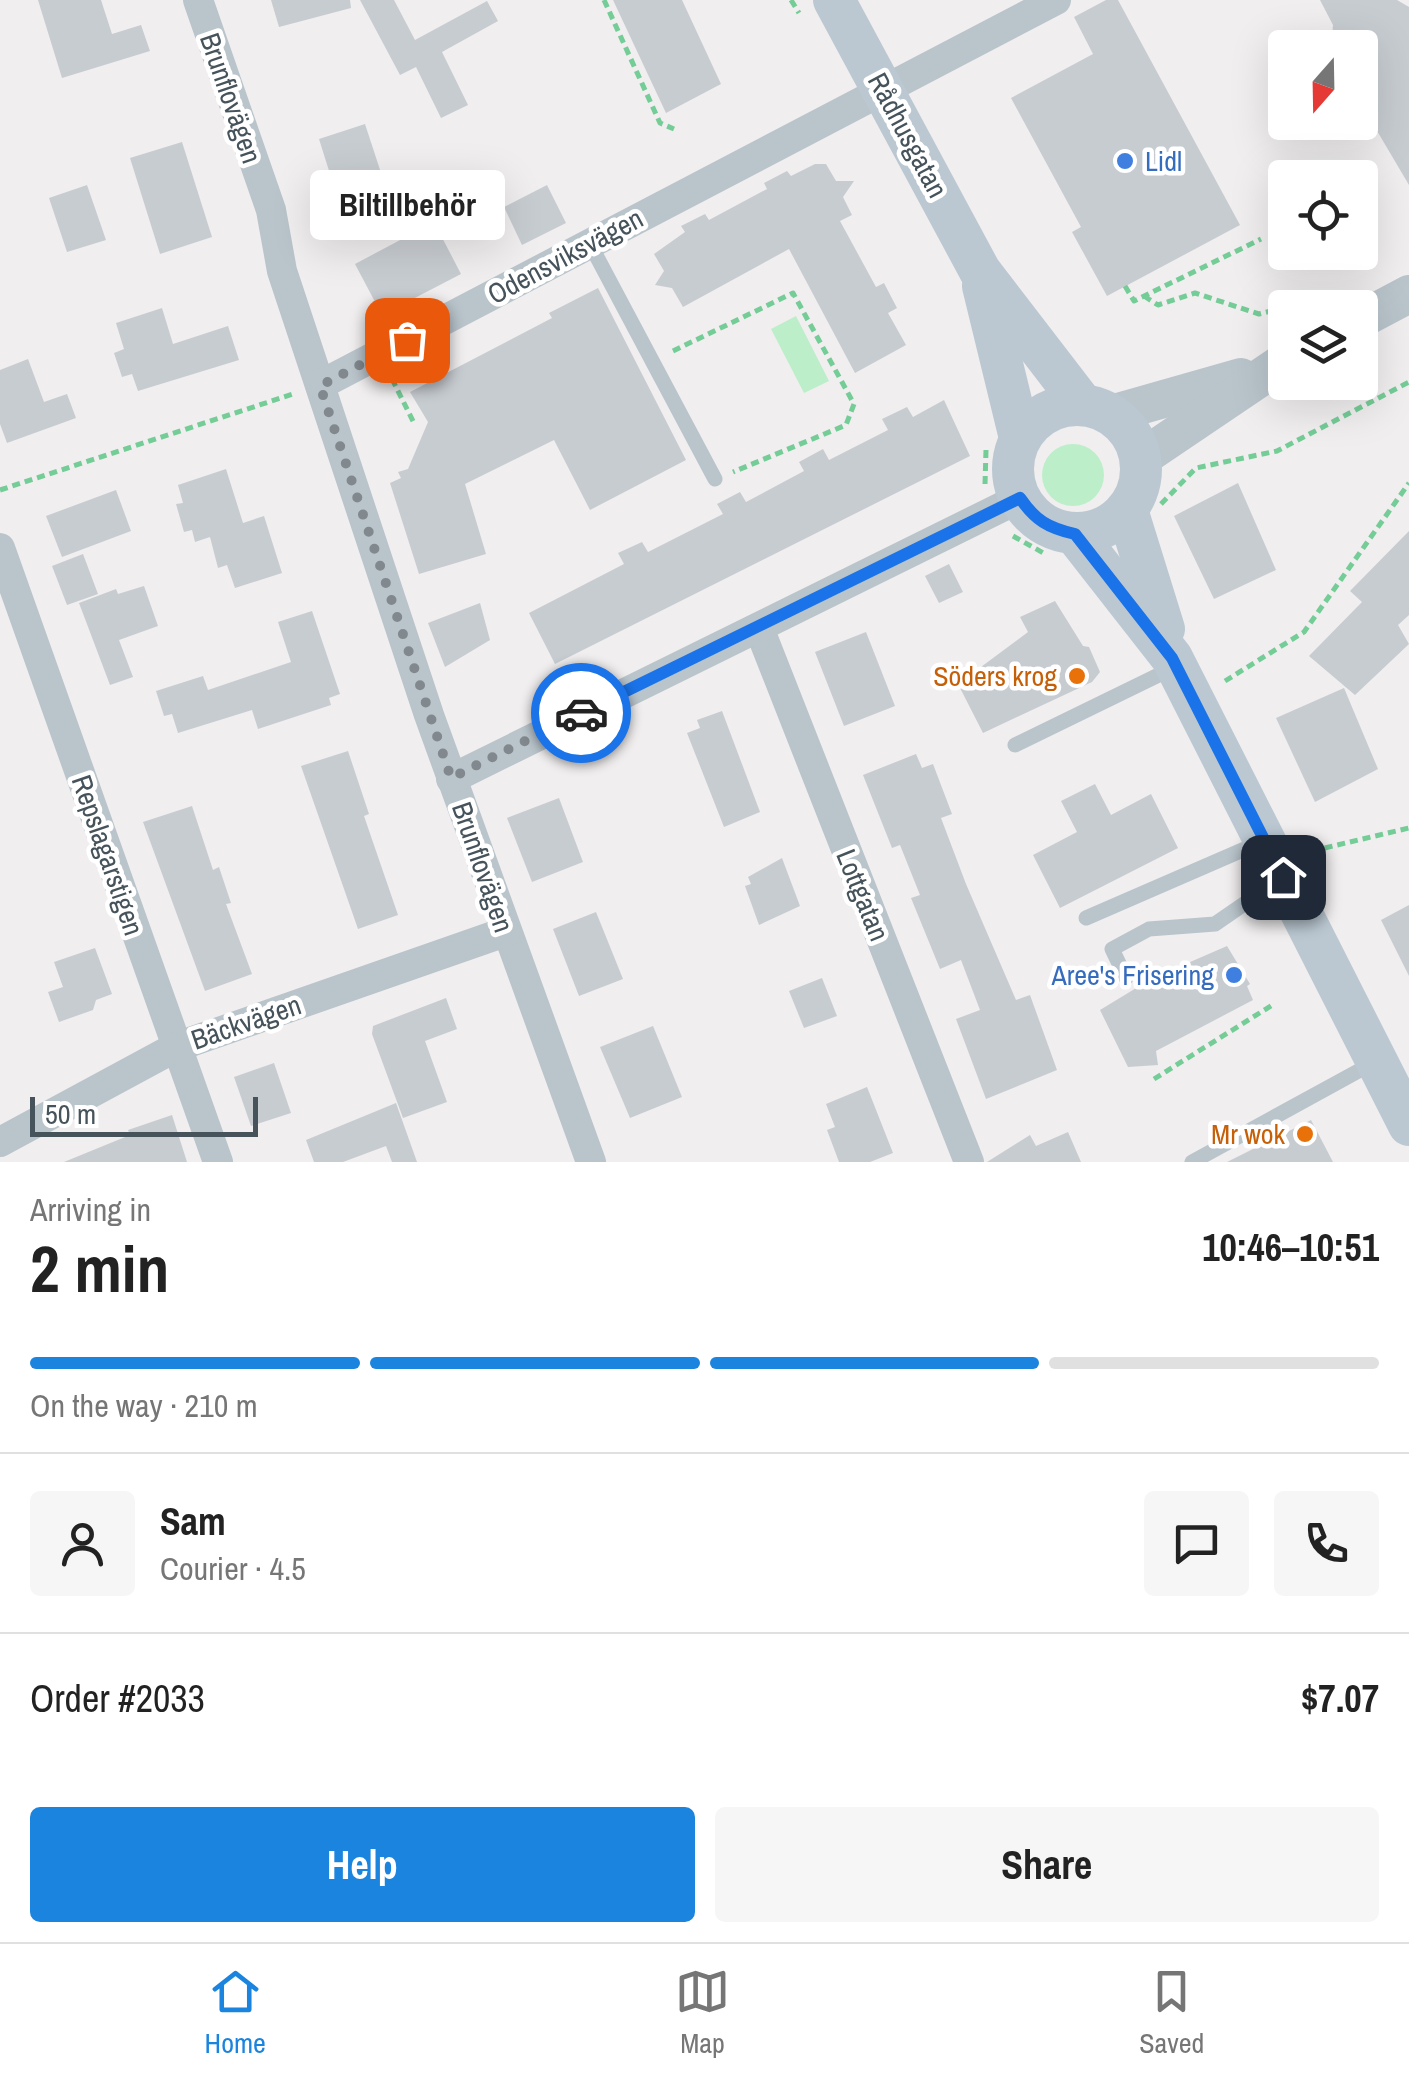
<!DOCTYPE html>
<html lang="en">
<head>
<meta charset="utf-8">
<style>
	:root { --surface:#fff; --page:#f6f6f6; --text:#222; --muted:#767676; --line:#e0e0e0; --accent:#1a84de }
	body { margin:0; font-family:"Archivo Narrow",sans-serif; background:var(--page); color:var(--text); height:100vh; display:flex; flex-direction:column; font-size:38px; white-space:nowrap }
	* { box-sizing:border-box; margin:0 }
	p { font-size:32px; color:var(--muted) }
	.icon { flex:none; width:55px; height:55px; fill:none; stroke:currentColor; stroke-width:2; stroke-linecap:round; stroke-linejoin:round }
	.map { position:relative; height:1162px; overflow:hidden }
	.panel { display:flex; flex-direction:column; background:var(--surface); flex:1 }
	.panel>* { flex:none }
	.needle { width:65px; rotate:200deg }
	.fabs { position:absolute; left:1268px; top:30px; display:grid; gap:20px }
	.fabs a { display:grid; place-items:center; width:110px; height:110px; border-radius:10px; background:var(--surface); box-shadow:0 10px 40px #0002; font-size:50px }
	.scale { position:absolute; left:30px; bottom:25px; width:228px; box-sizing:border-box; padding-left:10px; border:5px solid #46535b; border-top:0; font-size:28px; line-height:35px; white-space:nowrap; color:#46535b; -webkit-text-stroke:8px #fff; paint-order:stroke }
	.pin { position:absolute; display:grid; place-items:center; width:85px; height:85px; color:#fff; margin:-42px; border-radius:20px; box-shadow:0 5px 15px #0006 }
	.courier { position:absolute; display:grid; place-items:center; width:100px; height:100px; margin:-50px; border:8px solid #1a73e8; border-radius:50%; background:#fff; color:#222; box-shadow:0 2px 12px #0007 }
	.bubble { position:absolute; height:70px; border-radius:10px; background:var(--surface); box-shadow:0 10px 40px #0002; font-size:32px; font-weight:700; line-height:70px; text-align:center }
	.head em { font-style:normal; font-weight:700 }
	.head div { display:flex; flex-direction:column-reverse }
	.head { display:flex; align-items:center; justify-content:space-between; height:170px; padding:0 30px }
	h1 { font-size:65px; font-weight:700; line-height:75px }
	.bar { display:grid; grid-template-columns:repeat(4,1fr); gap:15px 10px; align-content:center; height:120px; padding:0 30px }
	.bar i { height:12px; border-radius:8px; background:var(--line) }
	.bar .current { background:var(--accent) }
	.bar p { grid-column:span 4 }
	.line { display:flex; align-items:center; gap:25px; padding:0 30px; border-top:2px solid var(--line) }
	.line div { flex:1 }
	.round { display:grid; place-items:center; flex:none; width:105px; height:105px; border-radius:10px; background:var(--page) }
	.primary-button { display:flex; gap:20px; margin-top:auto; padding:20px 30px }
	.primary-button a { flex:1; height:115px; border-radius:10px; background:var(--accent); color:#fff; font-size:40px; font-weight:700; line-height:115px; text-align:center }
	.primary-button a+a { background:var(--page); color:var(--text) }
	.dock { display:flex; justify-content:space-around; align-items:center; height:140px; border-top:2px solid var(--line); background:var(--surface); font-size:28px; color:var(--muted) }
	.dock a { display:grid; justify-items:center; gap:5px }
	.dock .current { color:var(--accent) }
	.map>svg:first-child { display:block }
</style>
</head>
<body>
<div class="map">
<svg width="1409" height="1162" viewBox="0 0 1409 1162">
	<rect width="100%" height="100%" fill="#f0eeee"/>
	<g fill="#bceeca">
		<polygon points="796,316 829,381 804,393 771,329"/>
		<circle cx="1073" cy="475" r="31"/>
	</g>
	<g fill="#c7ccd1">
		<polygon points="38,0 101,0 112,34 141,25 150,51 62,78"/>
		<polygon points="271,0 350,0 351,8 279,27"/>
		<polygon points="360,0 394,0 415,40 487,1 498,21 442,52 468,105 441,118 416,67 400,75"/>
		<polygon points="613,0 682,0 721,84 666,113"/>
		<polygon points="1106,0 1118,0 1240,225 1107,296 1072,232 1081,227 1011,98 1093,54 1074,17"/>
		<polygon points="1320,0 1397,0 1409,7 1409,185 1360,102 1360,48 1331,48 1333,25"/>
		<polygon points="365,124 384,182 356,191 362,209 328,219 321,197 336,193 319,139"/>
		<polygon points="182,142 212,237 160,254 130,158"/>
		<polygon points="815,164 826,164 836,181 854,181 843,197 852,215 840,221 876,287 884,283 897,308 888,313 906,345 855,373 789,249 683,307 672,288 655,285 664,271 654,254 685,232 681,226 705,214 709,220 767,189 764,183 787,171 791,176"/>
		<polygon points="87,185 106,240 67,252 49,198"/>
		<polygon points="547,185 566,223 522,245 504,207"/>
		<polygon points="434,222 461,274 382,315 355,264"/>
		<polygon points="598,288 686,460 590,510 554,440 465,484 486,554 419,574 390,483 401,478 398,472 408,469 428,422 410,392 552,318 549,313"/>
		<polygon points="162,308 173,344 228,326 239,360 138,391 132,374 122,377 114,353 124,349 116,323"/>
		<polygon points="28,359 44,402 67,394 76,418 7,443 0,424 0,370"/>
		<polygon points="944,400 970,456 555,664 529,613 624,564 618,553 642,542 648,552 723,514 717,504 740,492 746,502 804,471 799,462 823,449 829,460 888,430 882,419 907,407 913,417"/>
		<polygon points="226,469 243,523 264,516 282,573 235,588 227,565 218,568 210,537 195,542 192,530 184,532 176,504 183,503 178,485"/>
		<polygon points="1238,483 1276,570 1214,599 1174,516"/>
		<polygon points="116,490 131,531 62,557 46,516"/>
		<polygon points="1409,531 1409,615 1398,625 1409,644 1355,695 1309,656 1362,602 1350,591"/>
		<polygon points="83,554 98,594 67,605 52,566"/>
		<polygon points="949,564 963,592 939,603 925,576"/>
		<polygon points="144,586 158,626 119,640 133,677 110,685 79,603 116,589 118,594"/>
		<polygon points="1055,601 1083,646 1089,647 1100,672 1092,682 983,733 958,684 1028,632 1020,617"/>
		<polygon points="480,603 490,640 445,667 428,623"/>
		<polygon points="312,611 340,694 329,698 331,705 258,729 252,710 178,733 172,714 164,716 156,691 203,676 208,690 291,662 278,622"/>
		<polygon points="866,632 895,706 844,726 815,652"/>
		<polygon points="1344,688 1378,769 1315,802 1276,718"/>
		<polygon points="722,711 760,812 724,827 687,733 700,728 697,720"/>
		<polygon points="348,751 369,814 364,816 398,915 358,929 301,766"/>
		<polygon points="916,754 922,768 933,764 952,814 941,818 966,884 1016,1000 1030,995 1057,1070 986,1099 956,1019 980,1010 961,960 940,969 911,898 920,895 900,845 892,848 863,775"/>
		<polygon points="1095,784 1111,815 1151,794 1178,848 1060,908 1033,855 1077,832 1061,801"/>
		<polygon points="559,798 583,862 532,882 507,818"/>
		<polygon points="192,806 213,870 219,867 231,903 226,904 252,974 205,991 143,822"/>
		<polygon points="782,858 800,906 759,925 745,886 751,884 748,877"/>
		<polygon points="1409,905 1409,976 1381,920"/>
		<polygon points="596,912 623,979 579,996 553,929"/>
		<polygon points="1227,946 1250,984 1247,986 1253,1000 1156,1051 1158,1065 1128,1067 1100,1010 1151,979"/>
		<polygon points="95,948 112,994 96,1000 93,1010 59,1022 48,992 63,987 54,962"/>
		<polygon points="822,978 837,1016 804,1028 789,991"/>
		<polygon points="446,998 457,1029 425,1041 447,1102 403,1118 372,1034 373,1026"/>
		<polygon points="653,1026 682,1097 630,1118 600,1047"/>
		<polygon points="274,1063 291,1113 251,1126 234,1077"/>
		<polygon points="867,1087 893,1153 870,1162 839,1162 827,1130 835,1127 826,1104"/>
		<polygon points="396,1103 417,1162 392,1162 386,1146 343,1162 314,1162 306,1140"/>
		<polygon points="172,1115 187,1162 64,1162 130,1135 128,1130"/>
		<polygon points="1311,1120 1333,1162 1227,1162"/>
		<polygon points="1068,1132 1081,1162 987,1162 1030,1135 1036,1146"/>
	</g>
	<g fill="none" stroke-linecap="round" stroke-linejoin="round">
		<g stroke="#74cc97" stroke-width="5" stroke-dasharray="8 5" stroke-linecap="butt">
			<polyline points="604,0 660,123 674,129"/>
			<polyline points="791,0 799,13"/>
			<polyline points="1125,286 1134,301 1261,239"/>
			<polyline points="1144,296 1158,305 1195,293 1259,314 1279,309"/>
			<polyline points="673,351 793,293 854,404 846,425 733,472"/>
			<polyline points="392,379 415,425"/>
			<polyline points="985,484 986,450"/>
			<polyline points="0,490 293,394"/>
			<polyline points="1161,504 1196,468 1277,451 1409,382"/>
			<polyline points="1013,536 1047,555"/>
			<polyline points="1225,681 1304,632 1409,483"/>
			<polyline points="1312,851 1409,828"/>
			<polyline points="1154,1079 1274,1004"/>
		</g>
		<g stroke="#b9c4cb" stroke-width="15">
			<polyline points="590,244 715,479"/>
			<polyline points="1015,745 1173,668"/>
			<polyline points="1086,918 1261,842"/>
			<polyline points="1126,978 1112,949 1149,929 1215,924 1280,879"/>
			<polyline points="1192,1162 1373,1063"/>
		</g>
		<g stroke="#b9c4cb" stroke-width="30">
			<polyline points="198,0 271,210 282,271 429,715 591,1162"/>
			<polyline points="320,385 1056,0"/>
			<polyline points="0,548 218,1162"/>
			<polyline points="759,628 969,1162"/>
			<polyline points="451,779 1020,498"/>
			<polyline points="0,1142 176,1047 505,932"/>
		</g>
		<g stroke="#b9c4cb" stroke-width="38">
			<polyline points="1360,320 1409,294"/>
			<polyline points="1111,414 1241,377"/>
			<polyline points="1140,459 1285,361"/>
		</g>
		<g stroke="#bbc8d2" stroke-width="42">
			<polyline points="834,0 980,271 1083,405"/>
			<polyline points="983,286 1020,438"/>
			<circle cx="1077" cy="469" r="64"/>
			<polyline points="1127,510 1164,629"/>
			<polyline points="1075,534 1172,658 1409,1125"/>
		</g>
	</g>
	<g fill="none" stroke-linecap="round" stroke-linejoin="round">
		<polyline stroke="#82898e" stroke-width="10" stroke-dasharray="0 18" points="407,340 320,386 451,778 581,713"/>
		<path stroke="#1a73e8" stroke-width="12" d="M581 713 1020 498C1035 520 1048 528 1075 534L1172 658 1283 877"/>
	</g>
	<g fill="#3f7fe0" stroke="#fff" stroke-width="4">
		<circle cx="1125" cy="161" r="10"/>
		<circle cx="1234" cy="975" r="10"/>
	</g>
	<g fill="#e8710a" stroke="#fff" stroke-width="4">
		<circle cx="1077" cy="676" r="10"/>
		<circle cx="1305" cy="1134" r="10"/>
	</g>
	<g text-anchor="middle" dominant-baseline="central" stroke-width="9" stroke-linejoin="round" paint-order="stroke">
		<g font-size="28" fill="#46535b" stroke="#fff">
			<text transform="translate(231 98) rotate(71)">Brunflovägen</text>
			<text transform="translate(908 135) rotate(62)">Rådhusgatan</text>
			<text transform="translate(565 256) rotate(-28)">Odensviksvägen</text>
			<text transform="translate(108 855) rotate(71)">Repslagarstigen</text>
			<text transform="translate(483 867) rotate(71)">Brunflovägen</text>
			<text transform="translate(863 895) rotate(68)">Lottgatan</text>
			<text transform="translate(246 1022) rotate(-19)">Bäckvägen</text>
		</g>
		<g font-size="28" fill="#366cbe" stroke="#fff" text-anchor="start">
			<text x="1145" y="161">Lidl</text>
			<text x="1214" y="975" text-anchor="end">Aree's Frisering</text>
		</g>
		<g font-size="28" fill="#c56008" stroke="#fff" text-anchor="end">
			<text x="1057" y="676">Söders krog</text>
			<text x="1285" y="1134">Mr wok</text>
		</g>
	</g>
</svg>
<div class="fabs">
<a><svg class="needle" viewBox="-14 -14 28 28"><path d="M0-13l5 13h-10z" fill="#e53935"/><path d="M0 13l5-13h-10z" fill="#767676"/></svg></a>
<a><svg class="icon" aria-label="locate" viewBox="0 0 24 24"><circle cx="12" cy="12" r="6"/><path d="M12 2v4M12 18v4M2 12h4M18 12h4"/></svg></a>
<a><svg class="icon" aria-label="layers" viewBox="0 0 24 24"><path d="M12 4l9 5-9 5-9-5zM3 14l9 5 9-5"/></svg></a>
</div>
<div class="scale">50 m</div>
<div class="pin" style="left:407px;top:340px;background:#ea580c"><svg class="icon" aria-label="bag" viewBox="0 0 24 24"><path d="M5 8h14l-1 12H6zM9 8a3 3 0 0 1 6 0"/></svg></div>
<div class="pin" style="left:1283px;top:877px;background:#1f2937"><svg class="icon" aria-label="home" viewBox="0 0 24 24"><path d="M3 11l9-7 9 7M6 9v11h12V9"/></svg></div>
<div class="courier" style="left:581px;top:713px"><svg class="icon" aria-label="car" viewBox="0 0 24 24"><path d="M5 17H2v-5l4-1 3-4h7l3 4 3 1v5h-3M9 17h6M6 11h13"/><circle cx="7" cy="17" r="2"/><circle cx="17" cy="17" r="2"/></svg></div>
<div class="bubble" style="left:310px;top:170px;width:195px">Biltillbehör</div>
</div>
<section class="panel">
<div class="head"><div><h1>2 min</h1><p>Arriving in</p></div><em>10:46–10:51</em></div>
<div class="bar"><i class="current"></i><i class="current"></i><i class="current"></i><i></i><p>On the way · 210 m</p></div>
<div class="line" style="height:180px"><a class="round"><svg class="icon" aria-label="person" viewBox="0 0 24 24"><circle cx="12" cy="8" r="4"/><path d="M4 21q1-7 8-7t8 7"/></svg></a><div><b>Sam</b><p>Courier · 4.5</p></div><a class="round"><svg class="icon" aria-label="chat" viewBox="0 0 24 24"><path d="M4 5h16v11H9l-5 4z"/></svg></a><a class="round"><svg class="icon" aria-label="phone" viewBox="0 0 24 24"><path d="M5 4h4l2 5-3 2q2 4 5 5l2-3 5 2v4C11 20 4 13 5 4z"/></svg></a></div>
<div class="line" style="height:130px"><div>Order #2033</div><b>$7.07</b></div>
<div class="primary-button"><a>Help</a><a>Share</a></div>
</section>
<nav class="dock">
<a class="current"><svg class="icon" aria-label="home" viewBox="0 0 24 24"><path d="M3 11l9-7 9 7M6 9v11h12V9"/></svg>Home</a>
<a><svg class="icon" aria-label="map" viewBox="0 0 24 24"><path d="M3 6l6-2 6 2 6-2v14l-6 2-6-2-6 2zM9 4v14M15 6v14"/></svg>Map</a>
<a><svg class="icon" aria-label="saved" viewBox="0 0 24 24"><path d="M7 4h10v16l-5-4-5 4z"/></svg>Saved</a>
</nav>
</body>
</html>
